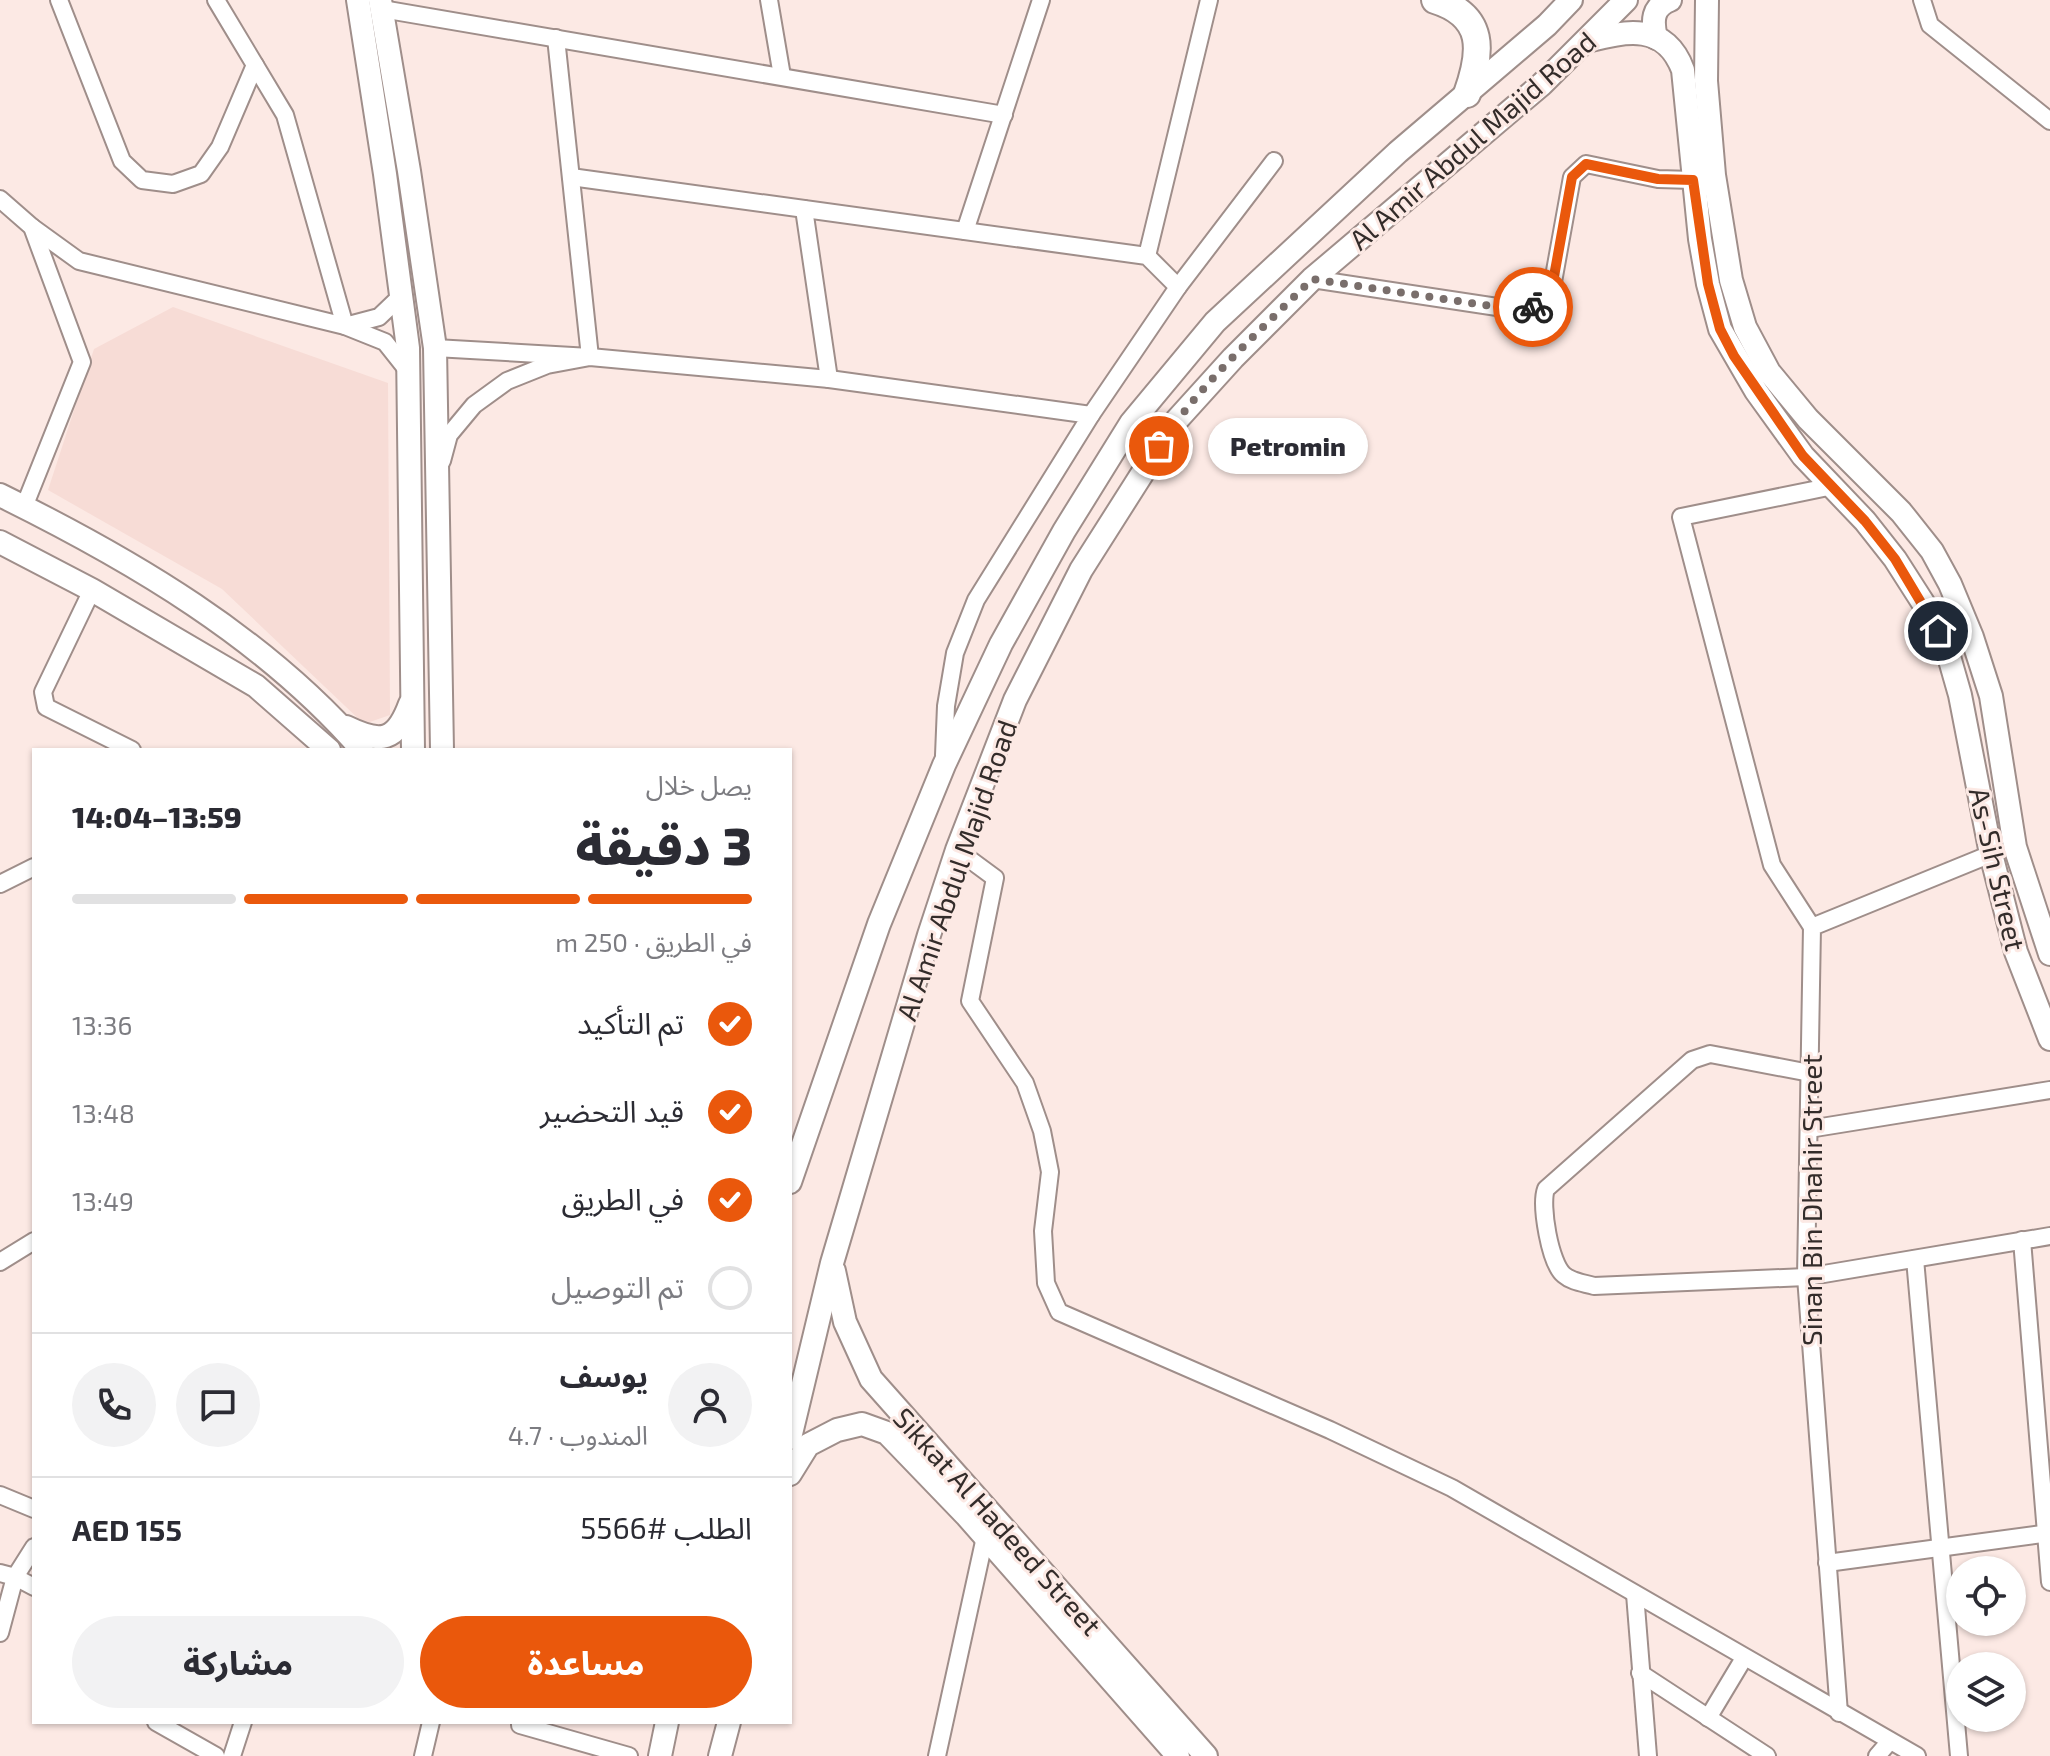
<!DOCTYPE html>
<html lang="ar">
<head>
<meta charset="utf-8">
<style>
	:root { --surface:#fff; --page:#f2f2f3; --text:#2b2b33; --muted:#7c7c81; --line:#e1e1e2; --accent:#ea580c }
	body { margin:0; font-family:"Exo 2","Noto Sans Arabic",sans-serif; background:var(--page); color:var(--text); direction:rtl; height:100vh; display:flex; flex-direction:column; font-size:30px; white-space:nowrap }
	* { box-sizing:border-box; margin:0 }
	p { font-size:26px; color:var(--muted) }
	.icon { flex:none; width:44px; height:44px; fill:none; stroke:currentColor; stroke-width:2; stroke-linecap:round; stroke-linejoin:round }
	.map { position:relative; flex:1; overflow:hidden; direction:ltr }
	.side { position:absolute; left:32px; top:748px; width:760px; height:976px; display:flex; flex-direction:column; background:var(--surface); border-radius:0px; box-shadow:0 2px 6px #0004; direction:rtl }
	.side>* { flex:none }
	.controls { position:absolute; left:1946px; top:1556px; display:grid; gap:16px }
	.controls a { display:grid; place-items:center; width:80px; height:80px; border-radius:50%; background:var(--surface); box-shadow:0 2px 6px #0004; font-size:40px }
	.pin { position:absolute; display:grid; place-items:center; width:68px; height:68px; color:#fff; margin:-34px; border:4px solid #fff; border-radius:50%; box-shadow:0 2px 8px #0007 }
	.courier { position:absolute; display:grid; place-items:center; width:80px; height:80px; margin:-40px; border:6px solid #ea580c; border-radius:50%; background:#fff; color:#222; box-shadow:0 2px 10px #0007 }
	.bubble { position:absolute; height:56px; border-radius:28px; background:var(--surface); box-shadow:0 2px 6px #0004; font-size:26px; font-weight:800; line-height:56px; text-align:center; direction:rtl }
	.headline em { font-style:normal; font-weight:800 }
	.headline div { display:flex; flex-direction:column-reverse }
	.headline { display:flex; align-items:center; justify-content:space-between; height:136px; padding:0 40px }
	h1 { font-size:52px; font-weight:800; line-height:60px }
	.bar { display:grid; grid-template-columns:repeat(4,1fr); gap:12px 8px; align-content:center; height:96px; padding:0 40px }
	.bar i { height:10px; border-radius:6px; background:var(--line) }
	.bar .active { background:var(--accent) }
	.bar p { grid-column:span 4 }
	.line { display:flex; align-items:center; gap:20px; padding:0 40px; border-top:2px solid var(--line) }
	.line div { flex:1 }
	.round { display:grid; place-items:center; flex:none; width:84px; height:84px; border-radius:42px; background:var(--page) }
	ol { padding:0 40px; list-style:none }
	li { display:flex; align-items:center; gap:24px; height:88px }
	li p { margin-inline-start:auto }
	li .icon { padding:8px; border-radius:50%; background:var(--accent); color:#fff; stroke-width:4 }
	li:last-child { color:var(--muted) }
	li i { width:44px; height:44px; border:4px solid var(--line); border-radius:50% }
	.cta { display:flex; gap:16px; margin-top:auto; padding:16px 40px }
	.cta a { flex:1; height:92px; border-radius:48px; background:var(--accent); color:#fff; font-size:32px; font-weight:800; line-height:92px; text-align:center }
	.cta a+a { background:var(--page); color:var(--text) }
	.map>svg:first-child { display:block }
</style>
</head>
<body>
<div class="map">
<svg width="2050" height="1756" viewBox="0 0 2050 1756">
	<rect width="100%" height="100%" fill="#fce9e4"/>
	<polygon fill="#f7dcd6" points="173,307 388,383 390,715 364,724 222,589 48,490 94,349"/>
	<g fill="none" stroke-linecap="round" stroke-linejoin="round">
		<defs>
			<g id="street">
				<polyline points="59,0 122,161 142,180 173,184 201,174 220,147 255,65"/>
				<polyline points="216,0 285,115 345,326 379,317 401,296"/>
				<polyline points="769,0 782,76"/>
				<polyline points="1922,0 1930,25 2050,121"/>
				<polyline points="382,9 1004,115"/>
				<polyline points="571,177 1147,256 1178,287 1091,415"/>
				<polyline points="0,199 32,227 82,362 24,507"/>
				<polyline points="804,209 829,379"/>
				<polyline points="32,227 79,261 345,326 385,342 408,371"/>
				<polyline points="965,231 1041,0"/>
				<polyline points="1147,256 1209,0"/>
				<polyline points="1312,279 1517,310 1541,305 1553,282 1572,177 1586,164 1658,179 1693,180"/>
				<polyline points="1178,287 1274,161"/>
				<polyline points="435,348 590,357 556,38"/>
				<polyline points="442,461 449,435 474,405 507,381 547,365 590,357 829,379 1091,415 976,600 955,653 946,706 944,755"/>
				<polyline points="92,590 43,692 46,707 132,750"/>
				<polyline points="957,850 995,878 970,1001 1025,1083 1042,1131 1050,1172 1043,1231 1046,1283 1059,1312 1330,1430 1452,1488 1917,1756"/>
				<polyline points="0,884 34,867"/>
				<polyline points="1812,927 1772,865 1681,517 1833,486"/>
				<path d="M1810 1073 1710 1054 1692 1060 1546 1189C1540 1205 1550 1264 1564 1275 1572 1282 1584 1283 1594 1286L1806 1277 2050 1236"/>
				<polyline points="1809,1129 2050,1090"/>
				<polyline points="2022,1240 2050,1582"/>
				<polyline points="1915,1259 1959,1756"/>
				<polyline points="0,1262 34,1241"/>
				<polyline points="0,1495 34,1509"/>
				<polyline points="1827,1563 2050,1533"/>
				<polyline points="0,1573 15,1577 34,1587"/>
				<polyline points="1635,1594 1648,1756"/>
				<polyline points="0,1633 15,1577 34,1547"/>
				<polyline points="1640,1673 1767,1756"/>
				<polyline points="1839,1713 1806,1277 1812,927 1991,854"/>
				<polyline points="1708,1718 1744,1658"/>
				<polyline points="156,1722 216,1756"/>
				<polyline points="520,1722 520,1725 629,1756"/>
				<polyline points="232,1756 243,1722"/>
				<polyline points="423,1756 431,1722"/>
				<polyline points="937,1756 985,1537"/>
				<polyline points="1877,1756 1890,1741"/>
			</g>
			<g id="secondary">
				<polyline points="358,0 385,174 408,348 413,750"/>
				<polyline points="380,0 409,171 435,348 442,750"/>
				<polyline points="1707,0 1706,81 1714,175 1731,280 1745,327 1769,372 1808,419 1901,512 1932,551 1950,584 1972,637 1991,696 2015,847 2050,954"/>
				<path d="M1656 38C1652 21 1652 7 1670 0"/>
				<path d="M1587 41C1626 31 1665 22 1683 70L1700 239 1708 284 1720 329 1756 391 1803 456 1865 521 1895 559 1927 609 1948 653 1960 695 1991 854 2016 952 2050 1039"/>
				<path d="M0 495C132 560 265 638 362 750"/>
				<polyline points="0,542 92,590 256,686 329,750"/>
				<path d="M346 727C381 744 396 742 410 704"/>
				<polyline points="790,1182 879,924 944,765 1001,644 1064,531 1131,423 1215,322 1398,152 1547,25 1571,0"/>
				<polyline points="834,1271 845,1322 871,1379 1206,1756"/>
				<polyline points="790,1438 832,1263 929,935 957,850 1015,700 1081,570 1175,422 1233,358 1312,279 1542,84 1626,0"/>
				<polyline points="790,1474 808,1445 837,1430 862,1424 887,1433 966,1515 1178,1756"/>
				<polyline points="660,1756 667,1722"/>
				<polyline points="720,1756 729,1722"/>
			</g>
			<path id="primary" d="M1435 0C1486 16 1482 52 1467 94"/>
		</defs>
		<use href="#street" stroke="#9f8e8a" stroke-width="20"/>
		<use href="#secondary" stroke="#9f8e8a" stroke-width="26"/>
		<use href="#primary" stroke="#9f8e8a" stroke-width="30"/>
		<use href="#street" stroke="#fff" stroke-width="16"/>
		<use href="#secondary" stroke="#fff" stroke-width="22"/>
		<use href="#primary" stroke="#fff" stroke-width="26"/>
	</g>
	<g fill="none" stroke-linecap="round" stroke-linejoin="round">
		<path stroke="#796e6b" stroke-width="8" stroke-dasharray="0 14.4" d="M1159 446C1201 383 1259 332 1312 279L1517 310 1533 307"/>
		<polyline stroke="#ea580c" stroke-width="10" points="1533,307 1541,305 1553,282 1572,177 1586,164 1658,179 1693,180 1708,284 1720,329 1734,356 1803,456 1865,521 1895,559 1938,631"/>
	</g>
	<g text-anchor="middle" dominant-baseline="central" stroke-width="6" stroke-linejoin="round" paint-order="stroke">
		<g font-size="28" fill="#332c2a" stroke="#fce9e4">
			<text transform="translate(1472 140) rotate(-41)">Al Amir Abdul Majid Road</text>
			<text transform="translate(1998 869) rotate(77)">As-Sih Street</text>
			<text transform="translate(956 870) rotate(-71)">Al Amir Abdul Majid Road</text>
			<text transform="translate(1811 1200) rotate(-90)">Sinan Bin Dhahir Street</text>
			<text transform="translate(998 1521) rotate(48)">Sikkat Al Hadeed Street</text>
		</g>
	</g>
</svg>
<div class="controls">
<a><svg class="icon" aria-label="locate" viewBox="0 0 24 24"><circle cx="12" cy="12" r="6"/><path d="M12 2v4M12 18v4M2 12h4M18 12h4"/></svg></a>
<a><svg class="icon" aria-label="layers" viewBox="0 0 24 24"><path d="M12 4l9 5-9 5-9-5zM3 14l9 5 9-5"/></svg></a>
</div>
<div class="pin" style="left:1159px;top:446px;background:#ea580c"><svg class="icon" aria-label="bag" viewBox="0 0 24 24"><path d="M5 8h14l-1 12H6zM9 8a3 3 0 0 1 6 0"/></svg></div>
<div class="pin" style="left:1938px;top:631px;background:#1f2937"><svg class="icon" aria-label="home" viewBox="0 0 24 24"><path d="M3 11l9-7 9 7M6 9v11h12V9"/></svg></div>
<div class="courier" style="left:1533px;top:307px"><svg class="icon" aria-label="bike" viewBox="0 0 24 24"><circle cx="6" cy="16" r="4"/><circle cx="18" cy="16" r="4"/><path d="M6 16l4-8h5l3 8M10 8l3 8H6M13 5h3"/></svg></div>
<div class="bubble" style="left:1208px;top:418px;width:160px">Petromin</div>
<section class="side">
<div class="headline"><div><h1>3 دقيقة</h1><p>يصل خلال</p></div><em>13:59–14:04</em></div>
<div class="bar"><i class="active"></i><i class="active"></i><i class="active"></i><i></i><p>في الطريق · 250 m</p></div>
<ol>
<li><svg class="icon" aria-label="check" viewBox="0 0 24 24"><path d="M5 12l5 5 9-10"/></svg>تم التأكيد<p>13:36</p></li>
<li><svg class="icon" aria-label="check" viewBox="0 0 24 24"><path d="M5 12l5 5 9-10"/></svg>قيد التحضير<p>13:48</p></li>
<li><svg class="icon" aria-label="check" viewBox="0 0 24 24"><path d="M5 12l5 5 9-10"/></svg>في الطريق<p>13:49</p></li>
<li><i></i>تم التوصيل</li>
</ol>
<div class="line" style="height:144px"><a class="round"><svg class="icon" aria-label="person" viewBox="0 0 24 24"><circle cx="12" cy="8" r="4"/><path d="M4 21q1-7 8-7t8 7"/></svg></a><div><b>يوسف</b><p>المندوب · 4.7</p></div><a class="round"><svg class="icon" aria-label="chat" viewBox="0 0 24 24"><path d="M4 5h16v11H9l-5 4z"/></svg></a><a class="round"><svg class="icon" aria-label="phone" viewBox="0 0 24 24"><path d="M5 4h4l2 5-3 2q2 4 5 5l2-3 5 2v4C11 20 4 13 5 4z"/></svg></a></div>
<div class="line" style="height:104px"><div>الطلب #5566</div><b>AED 155</b></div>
<div class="cta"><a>مساعدة</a><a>مشاركة</a></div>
</section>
</div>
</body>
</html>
